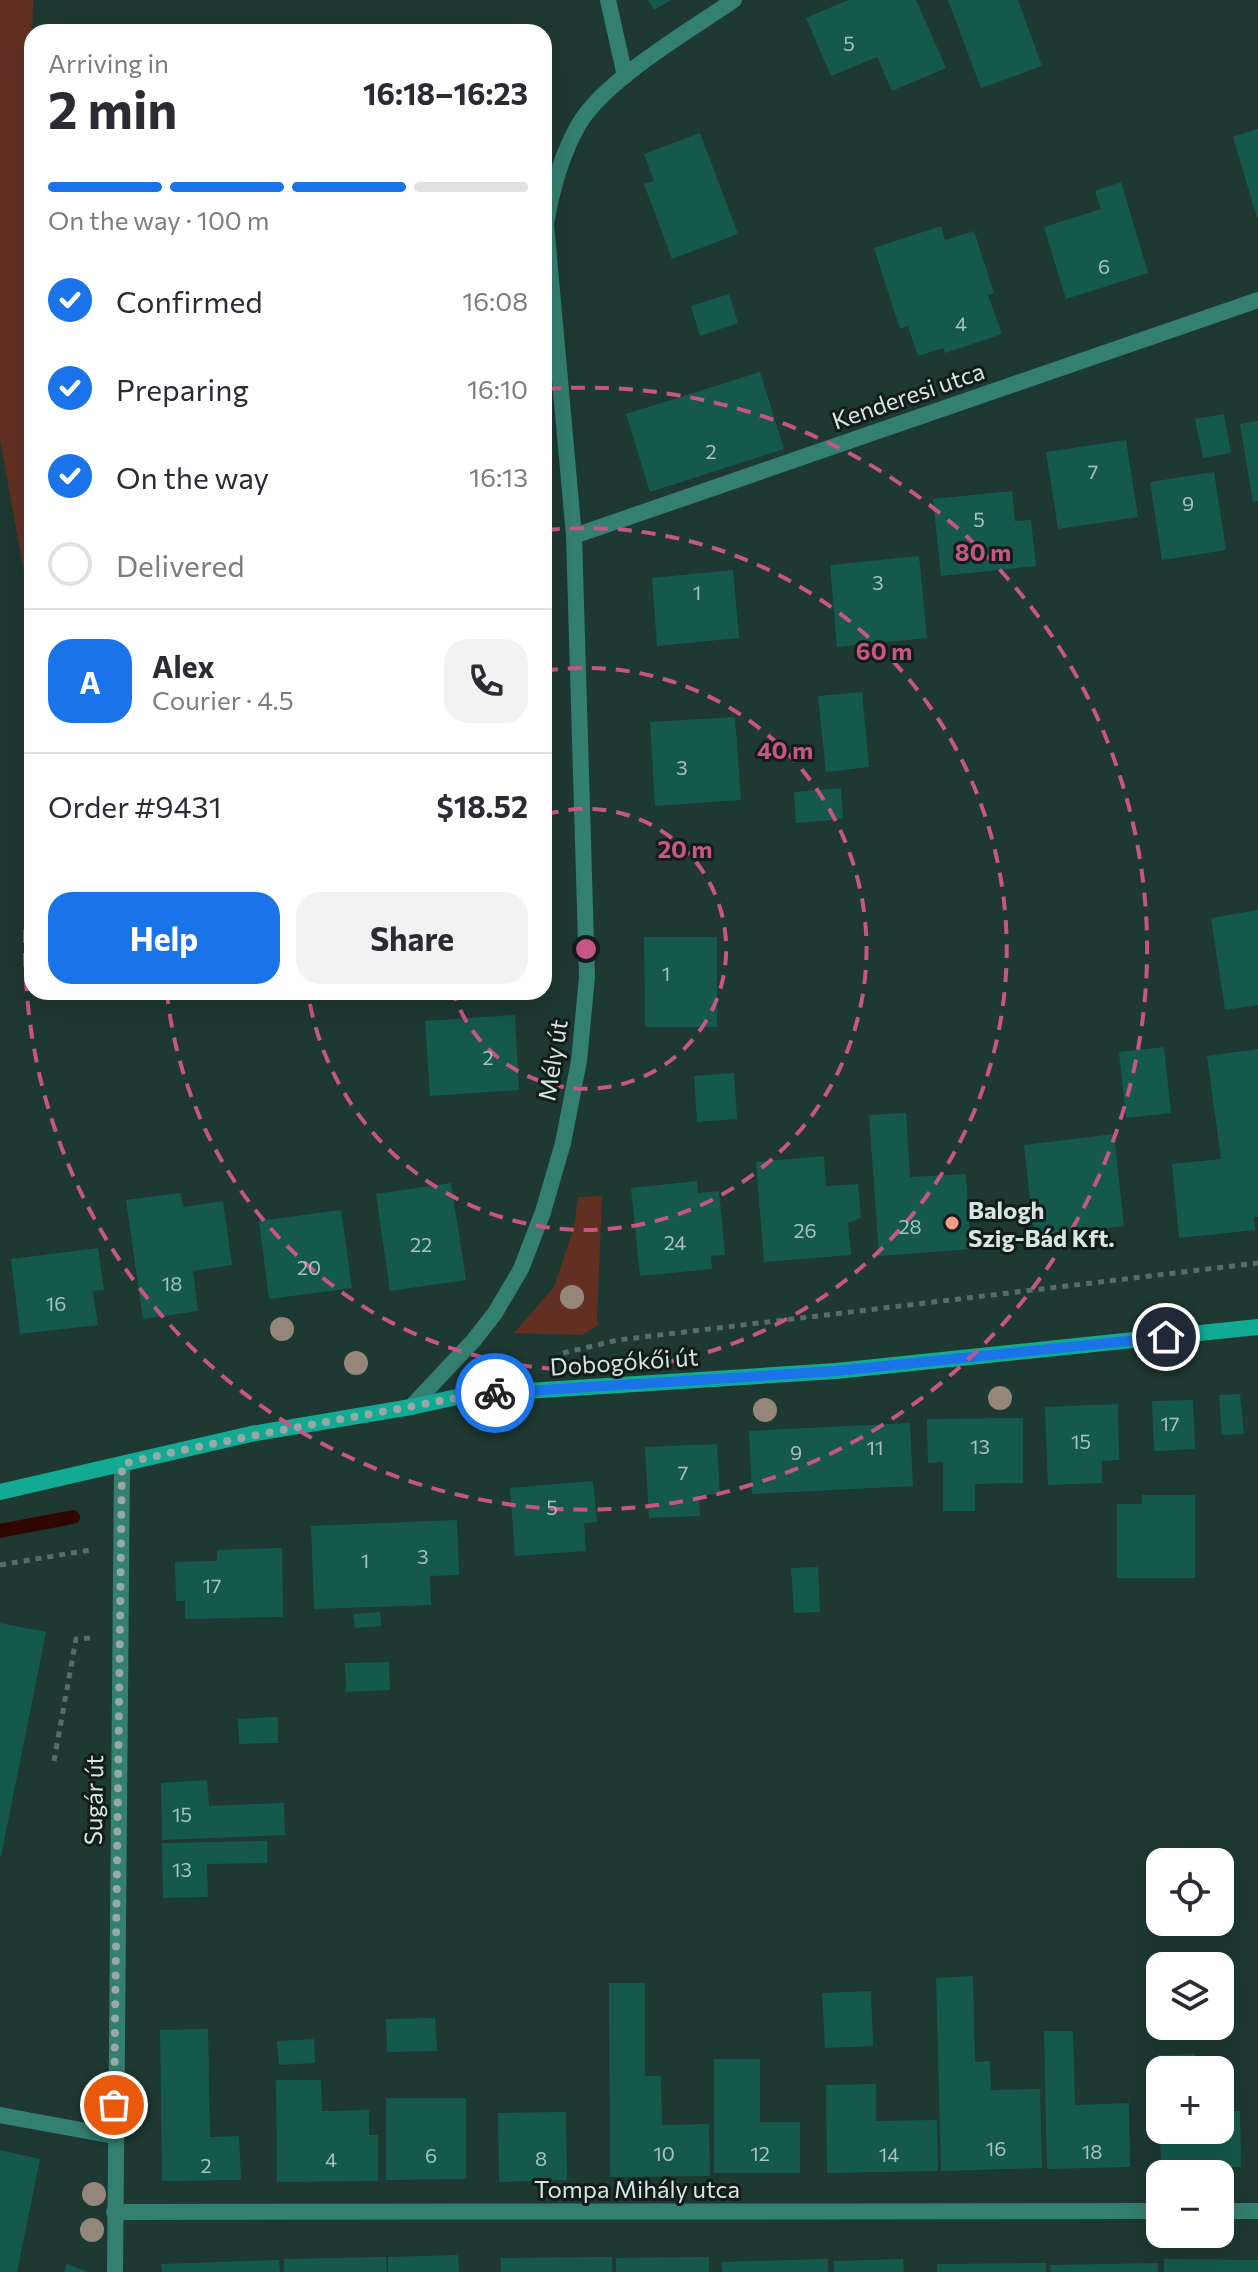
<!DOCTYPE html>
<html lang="en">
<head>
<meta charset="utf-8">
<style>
	:root { --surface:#fff; --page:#f2f2f3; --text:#2b2b33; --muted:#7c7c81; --line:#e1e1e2; --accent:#1a73e8 }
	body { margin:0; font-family:Commissioner,sans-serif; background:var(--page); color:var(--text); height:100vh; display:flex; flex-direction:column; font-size:30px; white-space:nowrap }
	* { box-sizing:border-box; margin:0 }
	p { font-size:26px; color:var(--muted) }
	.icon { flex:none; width:44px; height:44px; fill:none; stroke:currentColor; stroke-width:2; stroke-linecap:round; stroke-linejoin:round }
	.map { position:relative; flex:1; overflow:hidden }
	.drawer { position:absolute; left:24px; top:24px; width:528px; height:976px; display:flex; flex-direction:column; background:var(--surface); border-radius:24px; box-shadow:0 8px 32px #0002 }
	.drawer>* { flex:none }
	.buttons { position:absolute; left:1146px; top:1848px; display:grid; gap:16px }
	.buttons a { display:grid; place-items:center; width:88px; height:88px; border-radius:16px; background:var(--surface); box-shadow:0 8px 32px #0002; font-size:40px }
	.pin { position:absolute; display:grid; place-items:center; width:68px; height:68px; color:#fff; margin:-34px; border:4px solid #fff; border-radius:50%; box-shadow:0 2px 8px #0007 }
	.courier { position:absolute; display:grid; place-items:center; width:80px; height:80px; margin:-40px; border:6px solid #1a73e8; border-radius:50%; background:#fff; color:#222; box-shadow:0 2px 10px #0007 }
	.summary em { font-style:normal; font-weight:700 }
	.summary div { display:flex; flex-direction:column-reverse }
	.summary { display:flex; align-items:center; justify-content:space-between; height:136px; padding:0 24px }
	h1 { font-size:52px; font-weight:700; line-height:60px }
	.bar { display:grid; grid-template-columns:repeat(4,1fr); gap:12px 8px; align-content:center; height:96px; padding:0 24px }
	.bar i { height:10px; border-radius:6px; background:var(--line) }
	.bar .on { background:var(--accent) }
	.bar p { grid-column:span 4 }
	.line { display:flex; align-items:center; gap:20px; padding:0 24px; border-top:2px solid var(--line) }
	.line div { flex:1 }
	.round { display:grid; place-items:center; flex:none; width:84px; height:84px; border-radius:24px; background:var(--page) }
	ol { padding:0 24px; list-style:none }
	li { display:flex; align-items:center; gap:24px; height:88px }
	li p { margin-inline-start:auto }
	li .icon { padding:8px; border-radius:50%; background:var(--accent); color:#fff; stroke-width:4 }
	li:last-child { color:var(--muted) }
	li i { width:44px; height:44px; border:4px solid var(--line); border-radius:50% }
	.primary-button { display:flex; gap:16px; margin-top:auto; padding:16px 24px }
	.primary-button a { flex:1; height:92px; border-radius:24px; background:var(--accent); color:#fff; font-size:32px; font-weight:700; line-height:92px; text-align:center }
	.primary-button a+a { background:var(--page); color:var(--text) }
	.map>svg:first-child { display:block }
</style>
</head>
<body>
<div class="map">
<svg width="1258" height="2272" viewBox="0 0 1258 2272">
	<rect width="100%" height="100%" fill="#1e3832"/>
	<g fill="#623023">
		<polygon points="0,0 33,0 30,114 32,134 32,574 24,573 0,439"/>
		<polygon points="602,1196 597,1319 599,1325 582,1335 514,1333 554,1287 574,1227 578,1197"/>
	</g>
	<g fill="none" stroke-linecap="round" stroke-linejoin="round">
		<polyline stroke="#2f0600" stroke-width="14" points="0,1531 73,1517"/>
	</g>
	<g fill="#15594d">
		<polygon points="648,0 671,0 654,10"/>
		<polygon points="848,0 916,0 946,68 892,91 877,57 831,76 806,18"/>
		<polygon points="948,0 1018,0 1042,66 981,88"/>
		<polygon points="1258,129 1258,218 1257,218 1233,137"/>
		<polygon points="700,133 738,234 672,259 644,184 654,181 644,154"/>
		<polygon points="1121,182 1148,273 1066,299 1044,227 1101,209 1095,191"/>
		<polygon points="941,226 945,240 974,231 994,293 988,295 1002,334 945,353 943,348 918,356 908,326 900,329 874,248"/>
		<polygon points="729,294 738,323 700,336 691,306"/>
		<polygon points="760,372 784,449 650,492 626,414"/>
		<polygon points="1224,414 1231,453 1203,458 1195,419"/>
		<polygon points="1258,421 1258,501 1253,502 1240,424"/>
		<polygon points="1126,440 1138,517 1058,529 1046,452"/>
		<polygon points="1214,472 1226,550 1162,560 1150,482"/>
		<polygon points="1012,491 1015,521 1031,520 1036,566 941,576 933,499"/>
		<polygon points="919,556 927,638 837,647 830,565"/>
		<polygon points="733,570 739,638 657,646 652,578"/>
		<polygon points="862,692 869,767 826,772 818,696"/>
		<polygon points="735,717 741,800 655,806 650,722"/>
		<polygon points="841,788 843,819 796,823 794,792"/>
		<polygon points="1258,910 1258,1005 1225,1010 1211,918"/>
		<polygon points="644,937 717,937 717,1027 645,1027"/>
		<polygon points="515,1015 519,1090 430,1096 425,1021"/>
		<polygon points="1164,1047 1171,1113 1126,1118 1119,1052"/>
		<polygon points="1258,1049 1258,1217 1254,1217 1255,1230 1179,1238 1172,1164 1221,1159 1207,1056"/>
		<polygon points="734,1073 737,1119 697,1122 694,1076"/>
		<polygon points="906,1113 910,1177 966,1174 971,1249 879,1256 869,1115"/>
		<polygon points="1114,1134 1124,1226 1034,1236 1024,1145"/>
		<polygon points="824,1156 826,1186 858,1184 861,1218 848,1223 851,1255 764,1262 756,1162"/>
		<polygon points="697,1181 698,1193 719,1191 725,1255 711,1256 712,1269 640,1276 631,1188"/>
		<polygon points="451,1183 466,1280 390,1291 376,1194"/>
		<polygon points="181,1193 183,1207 223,1201 232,1265 193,1271 198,1311 143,1319 126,1200"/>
		<polygon points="341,1210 352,1288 269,1299 259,1221"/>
		<polygon points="98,1248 104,1290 93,1291 98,1325 20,1334 11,1259"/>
		<polygon points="1240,1394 1244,1434 1222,1435 1219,1395"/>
		<polygon points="1193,1400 1195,1449 1154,1451 1152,1401"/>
		<polygon points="1118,1404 1119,1460 1102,1461 1102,1483 1048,1485 1045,1407"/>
		<polygon points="1023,1418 1023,1483 975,1484 975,1511 943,1511 943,1462 928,1463 927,1419"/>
		<polygon points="910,1423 913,1486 752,1494 749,1431"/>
		<polygon points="717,1444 720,1494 699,1495 700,1516 649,1518 645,1447"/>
		<polygon points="593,1481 597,1522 584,1523 586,1551 515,1556 510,1488"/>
		<polygon points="1142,1495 1195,1495 1195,1578 1117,1578 1117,1504 1142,1504"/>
		<polygon points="457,1520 459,1575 430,1576 431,1605 314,1609 311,1526"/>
		<polygon points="282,1548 283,1617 185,1619 185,1601 176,1601 175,1562 217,1561 217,1550"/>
		<polygon points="818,1567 820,1612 794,1613 791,1568"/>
		<polygon points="380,1612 381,1626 355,1628 353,1614"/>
		<polygon points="0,1623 46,1632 1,1856 0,1856"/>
		<polygon points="389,1662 390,1690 346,1692 345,1663"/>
		<polygon points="278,1717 278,1743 239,1744 238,1719"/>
		<polygon points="207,1780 209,1806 284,1803 285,1835 162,1840 161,1783"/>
		<polygon points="267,1841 267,1863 207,1864 208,1897 163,1898 162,1843"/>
		<polygon points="973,1976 975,2062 990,2061 991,2090 1040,2089 1042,2168 941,2171 936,1978"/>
		<polygon points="609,1983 645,1983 645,2076 661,2076 662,2125 709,2124 710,2176 610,2177"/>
		<polygon points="871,1991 873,2046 825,2048 822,1993"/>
		<polygon points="435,2018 437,2051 387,2052 386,2019"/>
		<polygon points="208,2029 210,2137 239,2136 241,2180 162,2181 160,2030"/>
		<polygon points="1044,2031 1073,2031 1075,2105 1129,2103 1130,2167 1047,2169"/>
		<polygon points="314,2039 315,2063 279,2065 277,2041"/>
		<polygon points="1195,2054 1196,2070 1159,2070 1158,2055"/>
		<polygon points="714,2059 760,2059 760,2122 800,2122 800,2173 714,2173"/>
		<polygon points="276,2080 321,2080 322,2111 369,2110 369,2135 378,2135 378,2181 277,2182"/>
		<polygon points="876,2084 876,2121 937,2120 938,2171 827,2173 826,2085"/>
		<polygon points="386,2098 466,2098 466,2179 386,2180"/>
		<polygon points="1220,2111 1240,2111 1241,2167 1161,2169 1160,2130 1220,2130"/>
		<polygon points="566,2112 567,2180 499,2182 498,2113"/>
		<polygon points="0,2150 40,2159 17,2272 0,2272"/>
		<polygon points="458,2255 459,2272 388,2272 388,2257"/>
		<polygon points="386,2257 387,2272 284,2272 284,2259"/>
		<polygon points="612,2257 612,2272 501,2272 501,2258"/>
		<polygon points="709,2257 709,2272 616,2272 616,2258"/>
		<polygon points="828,2259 828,2272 722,2272 721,2262"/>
		<polygon points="903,2259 904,2272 834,2272 834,2261"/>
		<polygon points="1164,2259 1258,2260 1258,2272 1164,2272"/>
		<polygon points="279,2260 280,2272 162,2272 161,2264"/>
		<polygon points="1046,2263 1046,2272 937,2272 937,2264"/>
		<polygon points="1158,2263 1158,2272 1051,2272 1050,2265"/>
		<polygon points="67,2264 88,2272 64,2272"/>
	</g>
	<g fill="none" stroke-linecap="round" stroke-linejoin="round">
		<g stroke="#576d68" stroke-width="5" stroke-dasharray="6 6" stroke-linecap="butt">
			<polyline points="563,1353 618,1340 1258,1263"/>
			<polyline points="0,1565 90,1550"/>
			<polyline points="54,1761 76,1639 91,1638"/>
		</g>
		<polyline stroke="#337f70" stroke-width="16" points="608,0 625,76"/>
		<g stroke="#337f70" stroke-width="16">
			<polyline points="574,536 1258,300"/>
			<path d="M411 1407 474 1340 495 1313 521 1269 543 1212 563 1143 579 1061 587 977 574 536 546 224C552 189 561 155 579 124 606 79 689 31 734 0"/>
			<polyline points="0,2115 114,2136"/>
			<polyline points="1220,2211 1258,2211"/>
			<polyline points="114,2212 1160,2211"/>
			<polyline points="115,2272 122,1464"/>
		</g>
		<polyline stroke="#12aa93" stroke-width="16" points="0,1492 251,1434 411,1407 466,1395 836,1371 1258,1327"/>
	</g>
	<g fill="#95867c">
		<circle cx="572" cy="1297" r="12"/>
		<circle cx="282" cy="1329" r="12"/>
		<circle cx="356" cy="1363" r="12"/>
		<circle cx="1000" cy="1398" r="12"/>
		<circle cx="765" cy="1410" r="12"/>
		<circle cx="94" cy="2194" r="12"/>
		<circle cx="92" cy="2230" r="12"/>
	</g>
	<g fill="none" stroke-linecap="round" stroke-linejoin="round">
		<path stroke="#96a9a4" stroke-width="8" stroke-dasharray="0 14.4" d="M114 2105 122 1464C210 1443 297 1427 386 1411 423 1405 458 1396 495 1393"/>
		<polyline stroke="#1a73e8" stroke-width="10" points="495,1393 836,1371 1166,1337"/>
	</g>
	<g fill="none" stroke="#c85684" stroke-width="4" stroke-dasharray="14 10">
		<path d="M545 815A140 140 0 1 1 453 992"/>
		<path d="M544 671A281 281 0 1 1 308 993"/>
		<path d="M546 530A421 421 0 1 1 167 993"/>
		<path d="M547 389A561 561 0 1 1 32 861"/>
	</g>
	<circle fill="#f49e87" stroke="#121d1a" stroke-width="3" cx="952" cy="1223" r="8"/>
	<g text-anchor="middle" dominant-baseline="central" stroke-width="6" stroke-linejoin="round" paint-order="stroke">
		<g font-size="20" fill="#a6c3bd">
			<text x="849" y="43">5</text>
			<text x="1104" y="266">6</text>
			<text x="961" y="323">4</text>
			<text x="711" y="451">2</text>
			<text x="1093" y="471">7</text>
			<text x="1188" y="503">9</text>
			<text x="979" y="519">5</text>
			<text x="878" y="582">3</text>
			<text x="697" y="592">1</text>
			<text x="682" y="767">3</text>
			<text x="666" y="973">1</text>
			<text x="488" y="1057">2</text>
			<text x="910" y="1226">28</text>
			<text x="805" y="1230">26</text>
			<text x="675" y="1242">24</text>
			<text x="421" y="1244">22</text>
			<text x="309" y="1267">20</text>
			<text x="172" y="1283">18</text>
			<text x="56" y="1303">16</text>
			<text x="1170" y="1423">17</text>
			<text x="1081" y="1441">15</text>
			<text x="980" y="1446">13</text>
			<text x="875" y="1447">11</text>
			<text x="796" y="1452">9</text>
			<text x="683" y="1472">7</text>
			<text x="552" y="1507">5</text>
			<text x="423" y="1556">3</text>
			<text x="365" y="1560">1</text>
			<text x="212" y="1585">17</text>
			<text x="182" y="1814">15</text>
			<text x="182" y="1869">13</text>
			<text x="996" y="2148">16</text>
			<text x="1092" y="2151">18</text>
			<text x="664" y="2153">10</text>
			<text x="760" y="2153">12</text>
			<text x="889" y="2154">14</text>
			<text x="431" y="2155">6</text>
			<text x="541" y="2158">8</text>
			<text x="331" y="2159">4</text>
			<text x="206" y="2165">2</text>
		</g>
		<g font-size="24" fill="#d7e6e2" stroke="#121d1a">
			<text transform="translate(908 395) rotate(-19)">Kenderesi utca</text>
			<text transform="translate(552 1060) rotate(-81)">Mély út</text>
			<text transform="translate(624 1361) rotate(-4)">Dobogókői út</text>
			<text transform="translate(93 1800) rotate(-89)">Sugár út</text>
			<text x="637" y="2188">Tompa Mihály utca</text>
		</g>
		<g font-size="24" font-weight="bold" fill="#d7e6e2" stroke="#121d1a" text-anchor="start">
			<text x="968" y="1209">Balogh<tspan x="968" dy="28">Szig-Bád Kft.</tspan></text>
		</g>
	</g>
	<circle cx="586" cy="949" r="12" fill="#c85684" stroke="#121d1a" stroke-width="4"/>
	<g font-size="24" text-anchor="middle" font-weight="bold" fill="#c85684" stroke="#121d1a" stroke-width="6" stroke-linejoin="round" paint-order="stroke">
		<text x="983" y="561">80 m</text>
		<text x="884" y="660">60 m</text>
		<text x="785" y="759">40 m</text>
		<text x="685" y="858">20 m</text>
	</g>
</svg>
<div class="buttons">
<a><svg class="icon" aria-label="locate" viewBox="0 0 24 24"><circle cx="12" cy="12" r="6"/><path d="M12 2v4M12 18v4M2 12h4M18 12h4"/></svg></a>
<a><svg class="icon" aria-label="layers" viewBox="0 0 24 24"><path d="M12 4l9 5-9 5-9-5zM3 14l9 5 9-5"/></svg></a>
<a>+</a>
<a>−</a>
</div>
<div class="pin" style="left:114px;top:2105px;background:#ea580c"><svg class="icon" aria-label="bag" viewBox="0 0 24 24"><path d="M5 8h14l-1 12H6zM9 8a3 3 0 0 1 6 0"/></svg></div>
<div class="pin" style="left:1166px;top:1337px;background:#1f2937"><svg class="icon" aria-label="home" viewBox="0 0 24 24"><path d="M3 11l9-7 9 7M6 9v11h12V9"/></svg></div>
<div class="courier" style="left:495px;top:1393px"><svg class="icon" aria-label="bike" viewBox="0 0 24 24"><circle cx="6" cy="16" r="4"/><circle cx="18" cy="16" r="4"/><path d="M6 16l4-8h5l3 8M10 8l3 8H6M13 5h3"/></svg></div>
<section class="drawer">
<div class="summary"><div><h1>2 min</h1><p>Arriving in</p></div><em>16:18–16:23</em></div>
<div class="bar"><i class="on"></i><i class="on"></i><i class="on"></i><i></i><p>On the way · 100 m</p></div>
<ol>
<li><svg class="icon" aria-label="check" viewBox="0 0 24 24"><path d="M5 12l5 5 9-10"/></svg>Confirmed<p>16:08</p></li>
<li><svg class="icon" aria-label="check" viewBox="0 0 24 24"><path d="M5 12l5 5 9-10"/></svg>Preparing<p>16:10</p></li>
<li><svg class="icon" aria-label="check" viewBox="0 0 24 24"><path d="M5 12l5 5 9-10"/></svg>On the way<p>16:13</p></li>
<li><i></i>Delivered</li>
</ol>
<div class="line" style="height:144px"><b class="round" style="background:var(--accent);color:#fff">A</b><div><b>Alex</b><p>Courier · 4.5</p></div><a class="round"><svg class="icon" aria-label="phone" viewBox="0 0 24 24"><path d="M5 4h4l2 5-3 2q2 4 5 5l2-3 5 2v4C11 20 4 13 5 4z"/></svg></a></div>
<div class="line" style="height:104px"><div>Order #9431</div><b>$18.52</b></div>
<div class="primary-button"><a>Help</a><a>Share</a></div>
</section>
</div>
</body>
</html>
